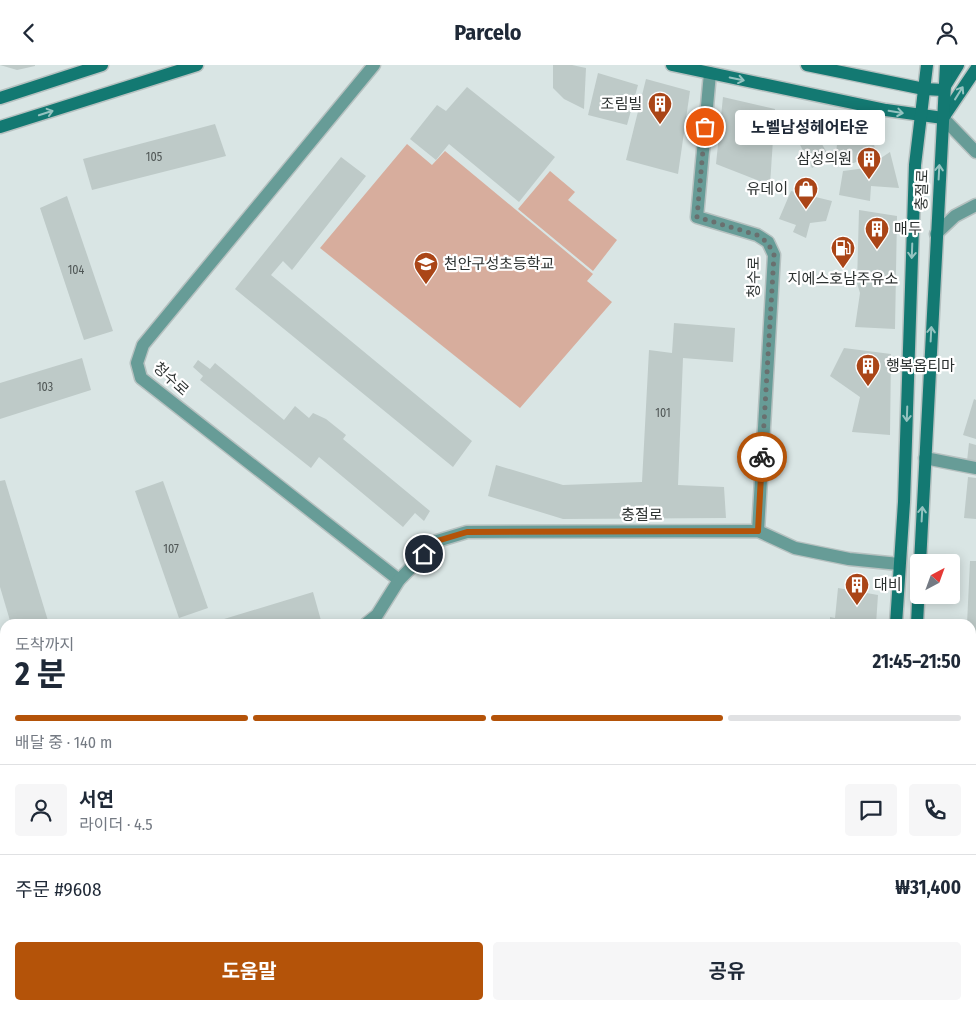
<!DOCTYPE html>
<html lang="ko">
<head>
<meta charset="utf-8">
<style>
	:root { --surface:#fff; --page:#f6f6f7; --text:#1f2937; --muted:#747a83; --line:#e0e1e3; --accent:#b45309 }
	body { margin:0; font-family:"Fira Sans Condensed","Noto Sans KR",sans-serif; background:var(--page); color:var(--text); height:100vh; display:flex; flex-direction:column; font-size:19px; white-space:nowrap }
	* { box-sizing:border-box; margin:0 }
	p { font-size:16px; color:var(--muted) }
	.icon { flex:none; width:28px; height:28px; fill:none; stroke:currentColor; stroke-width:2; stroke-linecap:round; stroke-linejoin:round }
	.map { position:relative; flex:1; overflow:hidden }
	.panel { position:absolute; left:0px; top:554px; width:976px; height:391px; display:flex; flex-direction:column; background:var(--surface); border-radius:15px 15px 0 0; box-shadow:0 2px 12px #0003 }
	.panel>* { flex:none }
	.needle { width:32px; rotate:41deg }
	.fabs { position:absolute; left:910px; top:489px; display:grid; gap:10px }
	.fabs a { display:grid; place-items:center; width:50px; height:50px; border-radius:5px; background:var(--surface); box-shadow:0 2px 12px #0003; font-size:25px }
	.pin { position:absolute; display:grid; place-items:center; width:42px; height:42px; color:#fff; margin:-21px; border:2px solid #fff; border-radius:50%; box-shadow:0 1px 5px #0007 }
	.courier { position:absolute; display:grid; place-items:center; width:50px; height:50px; margin:-25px; border:4px solid #b45309; border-radius:50%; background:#fff; color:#222; box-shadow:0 1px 6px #0007 }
	.bubble { position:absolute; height:35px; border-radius:5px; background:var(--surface); box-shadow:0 2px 12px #0003; font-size:16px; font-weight:700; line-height:35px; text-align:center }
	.head em { font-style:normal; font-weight:700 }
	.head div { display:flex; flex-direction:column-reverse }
	.head { display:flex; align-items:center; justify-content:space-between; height:85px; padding:0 15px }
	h1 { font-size:32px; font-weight:700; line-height:38px }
	.bar { display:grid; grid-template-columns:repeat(4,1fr); gap:8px 5px; align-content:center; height:60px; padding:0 15px }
	.bar i { height:6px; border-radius:4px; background:var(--line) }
	.bar .current { background:var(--accent) }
	.bar p { grid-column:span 4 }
	.line { display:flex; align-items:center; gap:12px; padding:0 15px; border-top:1px solid var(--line) }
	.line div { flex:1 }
	.round { display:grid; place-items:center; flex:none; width:52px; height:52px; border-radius:5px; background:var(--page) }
	.primary-button { display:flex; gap:10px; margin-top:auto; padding:10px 15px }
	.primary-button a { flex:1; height:58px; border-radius:5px; background:var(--accent); color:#fff; font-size:20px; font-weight:700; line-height:58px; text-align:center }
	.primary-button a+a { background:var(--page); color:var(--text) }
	header { display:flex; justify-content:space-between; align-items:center; height:65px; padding:0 15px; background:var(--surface); font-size:22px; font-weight:700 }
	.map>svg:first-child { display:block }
</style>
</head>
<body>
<header><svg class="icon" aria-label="back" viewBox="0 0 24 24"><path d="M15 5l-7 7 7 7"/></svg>Parcelo<svg class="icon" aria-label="person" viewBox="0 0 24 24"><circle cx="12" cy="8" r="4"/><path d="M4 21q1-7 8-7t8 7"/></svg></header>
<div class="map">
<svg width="976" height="944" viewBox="0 0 976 944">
	<rect width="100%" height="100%" fill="#d9e5e4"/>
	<g fill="#d7ad9d">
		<polygon points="407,79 432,100 445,86 593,209 587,216 612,237 520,343 320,183"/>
		<polygon points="550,106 575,127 568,135 617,175 593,206 518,144"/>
		<polygon points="0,784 5,784 5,940 214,940 214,944 0,944"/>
	</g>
	<g fill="#becac8">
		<polygon points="0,0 35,0 35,1 17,5"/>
		<polygon points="553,0 572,0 586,3 584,44 564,34 553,23"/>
		<polygon points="598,8 638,20 627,60 588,50"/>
		<polygon points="646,14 690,26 678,109 626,95"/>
		<polygon points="467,22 555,92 519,137 449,79 436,95 410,74 437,40 446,46"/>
		<polygon points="723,32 775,44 770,120 716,99"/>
		<polygon points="215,59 226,91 92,125 83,94"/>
		<polygon points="839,60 873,68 875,87 854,98 835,98"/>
		<polygon points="812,62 830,93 812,103 797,74"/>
		<polygon points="890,87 899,123 871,121 870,136 839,130 843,106 866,103"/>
		<polygon points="341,92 366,111 292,205 283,196 271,210 472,376 453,402 235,224"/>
		<polygon points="791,126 832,136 826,156 810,158 806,173 793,167 796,160 779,154"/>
		<polygon points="67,131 113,266 84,275 40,143"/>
		<polygon points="859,145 897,151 895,264 855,262 860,228 857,218"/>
		<polygon points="674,258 735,263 733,297 683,293 678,420 724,422 726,453 563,454 488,431 496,400 563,420 642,417 649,285 672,288"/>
		<polygon points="844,283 891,289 890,370 852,367 860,332 830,311"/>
		<polygon points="82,293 91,325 0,354 0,318"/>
		<polygon points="198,295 210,304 215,298 284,355 295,341 309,353 313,348 326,354 346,370 343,374 430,446 424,456 415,448 403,462 319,392 311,403 200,315 203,311 193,302"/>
		<polygon points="974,334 976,335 976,374 963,370"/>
		<polygon points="969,378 976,380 976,396 967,396"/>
		<polygon points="968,412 976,413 976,454 964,453"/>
		<polygon points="5,415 49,559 11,559 0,522 0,416"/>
		<polygon points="163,416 208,543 179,553 135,426"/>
		<polygon points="970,496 976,496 976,641 971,641 971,559 967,559"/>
		<polygon points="838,523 878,530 876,559 843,555 842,559 830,559 830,552 835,553"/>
		<polygon points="313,527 322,559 211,559 211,558"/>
		<polygon points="5,583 5,618 0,619 0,585"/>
		<polygon points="976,791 976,840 971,845 971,796"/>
		<polygon points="264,940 295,940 291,944 268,944"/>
	</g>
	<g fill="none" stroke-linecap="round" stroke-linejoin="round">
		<defs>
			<g id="street">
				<polyline points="374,0 143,280 137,298 141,313 399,515"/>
				<polyline points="710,8 697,152 757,170 768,177 774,190 758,466"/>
				<polyline points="943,53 976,87"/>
				<polyline points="936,169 955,151 976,140"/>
				<polyline points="925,393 976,403"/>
				<polyline points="366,559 377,550 399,515 437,476 467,467 758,466 795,483 849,494 899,499"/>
				<polyline points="0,651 5,651"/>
				<polyline points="971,710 976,710"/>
			</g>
			<g id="secondary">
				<polyline points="672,0 886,45 943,53"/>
				<polyline points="807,0 924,24 943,25"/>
				<polyline points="945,21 958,0"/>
				<polyline points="0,33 102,0"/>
				<polyline points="943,53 976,4"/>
				<polyline points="0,62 197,0"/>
				<polyline points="920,498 946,0"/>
				<polyline points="896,559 904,437 915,100 927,0"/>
				<polyline points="917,559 919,517"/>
				<polyline points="890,944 890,940"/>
			</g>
		</defs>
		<use href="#street" stroke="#b6c1c0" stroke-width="15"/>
		<use href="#secondary" stroke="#b6c1c0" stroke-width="15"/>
		<use href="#street" stroke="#679c97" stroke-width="12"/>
		<use href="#secondary" stroke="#137972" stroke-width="12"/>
	</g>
	<defs><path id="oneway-shaft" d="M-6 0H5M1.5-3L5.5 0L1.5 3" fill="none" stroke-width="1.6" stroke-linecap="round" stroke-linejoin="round" transform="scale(1.25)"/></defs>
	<g stroke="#95c3c0">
		<use href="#oneway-shaft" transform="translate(737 14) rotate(12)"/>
		<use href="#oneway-shaft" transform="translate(959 28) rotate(-58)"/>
		<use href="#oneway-shaft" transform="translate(896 47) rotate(9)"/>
		<use href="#oneway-shaft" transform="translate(46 48) rotate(-18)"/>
		<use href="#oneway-shaft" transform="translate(939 107) rotate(-87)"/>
		<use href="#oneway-shaft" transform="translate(912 186) rotate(92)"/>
		<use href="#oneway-shaft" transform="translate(931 269) rotate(-87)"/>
		<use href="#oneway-shaft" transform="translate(907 349) rotate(92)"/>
		<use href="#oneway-shaft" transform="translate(922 449) rotate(-87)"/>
	</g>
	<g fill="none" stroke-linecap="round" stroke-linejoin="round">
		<polyline stroke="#69706f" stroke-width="5" stroke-dasharray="0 9" points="705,62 697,152 757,170 768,178 774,190 762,392"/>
		<polyline stroke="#b45309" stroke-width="6" points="424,489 437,476 467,467 758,466 762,392"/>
	</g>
	<defs>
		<symbol id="building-pin" viewBox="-11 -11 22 30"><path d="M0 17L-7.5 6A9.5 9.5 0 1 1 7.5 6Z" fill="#aa4517" stroke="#fff"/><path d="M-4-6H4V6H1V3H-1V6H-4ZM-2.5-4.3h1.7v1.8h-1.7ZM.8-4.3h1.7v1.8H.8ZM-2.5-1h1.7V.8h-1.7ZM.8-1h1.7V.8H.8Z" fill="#fff"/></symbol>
		<symbol id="shop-pin" viewBox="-11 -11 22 30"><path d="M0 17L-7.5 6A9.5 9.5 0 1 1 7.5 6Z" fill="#aa4517" stroke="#fff"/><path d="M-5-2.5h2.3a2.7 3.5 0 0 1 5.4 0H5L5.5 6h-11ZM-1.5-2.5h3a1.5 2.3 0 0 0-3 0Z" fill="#fff"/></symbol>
		<symbol id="fuel-pin" viewBox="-11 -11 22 30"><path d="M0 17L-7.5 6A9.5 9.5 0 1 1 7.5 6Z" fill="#aa4517" stroke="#fff"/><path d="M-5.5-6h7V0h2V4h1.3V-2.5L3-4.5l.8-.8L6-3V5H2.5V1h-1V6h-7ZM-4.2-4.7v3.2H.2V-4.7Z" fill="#fff"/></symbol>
		<symbol id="school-pin" viewBox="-11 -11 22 30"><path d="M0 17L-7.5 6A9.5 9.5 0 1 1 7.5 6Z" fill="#aa4517" stroke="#fff"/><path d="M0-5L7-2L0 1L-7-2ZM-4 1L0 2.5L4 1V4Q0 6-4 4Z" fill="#fff"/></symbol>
	</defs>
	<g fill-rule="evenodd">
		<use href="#building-pin" x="646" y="25" width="28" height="38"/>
		<use href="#building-pin" x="855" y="80" width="28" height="38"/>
		<use href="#shop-pin" x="792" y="110" width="28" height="38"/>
		<use href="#building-pin" x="863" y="150" width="28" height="38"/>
		<use href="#fuel-pin" x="829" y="169" width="28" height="38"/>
		<use href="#school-pin" x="412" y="185" width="28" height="38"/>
		<use href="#building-pin" x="854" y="287" width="28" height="38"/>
		<use href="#building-pin" x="843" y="506" width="28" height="38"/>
	</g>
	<g text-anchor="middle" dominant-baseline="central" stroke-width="4.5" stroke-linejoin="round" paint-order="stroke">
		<g font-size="12" fill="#505756">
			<text x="154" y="92">105</text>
			<text x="76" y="205">104</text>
			<text x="45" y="322">103</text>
			<text x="663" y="348">101</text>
			<text x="171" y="484">107</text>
		</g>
		<g font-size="15" fill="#2c3130" stroke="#fff" text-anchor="start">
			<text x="642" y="39" text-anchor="end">조림빌</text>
			<text x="852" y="94" text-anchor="end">삼성의원</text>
			<text x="788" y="124" text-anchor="end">유데이</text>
			<text x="894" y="164">매두</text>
			<text x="444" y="199">천안구성초등학교</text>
			<text x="843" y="214" text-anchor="middle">지에스호남주유소</text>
			<text x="886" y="301">행복옵티마</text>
			<text x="874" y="520">대비</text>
		</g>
		<g font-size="15" fill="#2c3130" stroke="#fff">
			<text transform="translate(922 125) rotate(-88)">충절로</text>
			<text transform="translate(754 212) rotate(-90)">청수로</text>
			<text transform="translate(171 314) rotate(42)">청수로</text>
			<text x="642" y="450">충절로</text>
		</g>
	</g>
</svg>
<div class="fabs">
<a><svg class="needle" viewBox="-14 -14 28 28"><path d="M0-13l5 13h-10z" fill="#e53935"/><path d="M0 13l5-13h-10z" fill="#747a83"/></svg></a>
</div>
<div class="pin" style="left:705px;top:62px;background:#ea580c"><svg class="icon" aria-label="bag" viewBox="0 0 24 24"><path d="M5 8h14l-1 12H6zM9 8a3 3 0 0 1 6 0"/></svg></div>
<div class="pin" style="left:424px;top:489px;background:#1f2937"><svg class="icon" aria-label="home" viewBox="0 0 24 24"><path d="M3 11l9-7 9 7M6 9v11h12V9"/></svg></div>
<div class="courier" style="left:762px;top:392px"><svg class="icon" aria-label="bike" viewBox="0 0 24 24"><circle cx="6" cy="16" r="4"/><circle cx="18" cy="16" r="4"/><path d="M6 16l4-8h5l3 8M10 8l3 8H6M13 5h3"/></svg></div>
<div class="bubble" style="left:735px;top:45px;width:150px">노벨남성헤어타운</div>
<section class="panel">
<div class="head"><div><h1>2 분</h1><p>도착까지</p></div><em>21:45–21:50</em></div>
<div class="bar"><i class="current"></i><i class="current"></i><i class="current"></i><i></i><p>배달 중 · 140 m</p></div>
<div class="line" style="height:90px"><a class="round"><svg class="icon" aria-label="person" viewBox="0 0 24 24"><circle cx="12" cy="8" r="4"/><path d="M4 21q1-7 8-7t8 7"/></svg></a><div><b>서연</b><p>라이더 · 4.5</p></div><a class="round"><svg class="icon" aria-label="chat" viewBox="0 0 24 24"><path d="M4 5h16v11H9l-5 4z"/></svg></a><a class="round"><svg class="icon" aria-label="phone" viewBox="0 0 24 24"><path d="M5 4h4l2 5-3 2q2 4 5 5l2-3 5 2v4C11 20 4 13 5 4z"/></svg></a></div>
<div class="line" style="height:65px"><div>주문 #9608</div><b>₩31,400</b></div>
<div class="primary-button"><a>도움말</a><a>공유</a></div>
</section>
</div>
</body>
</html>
